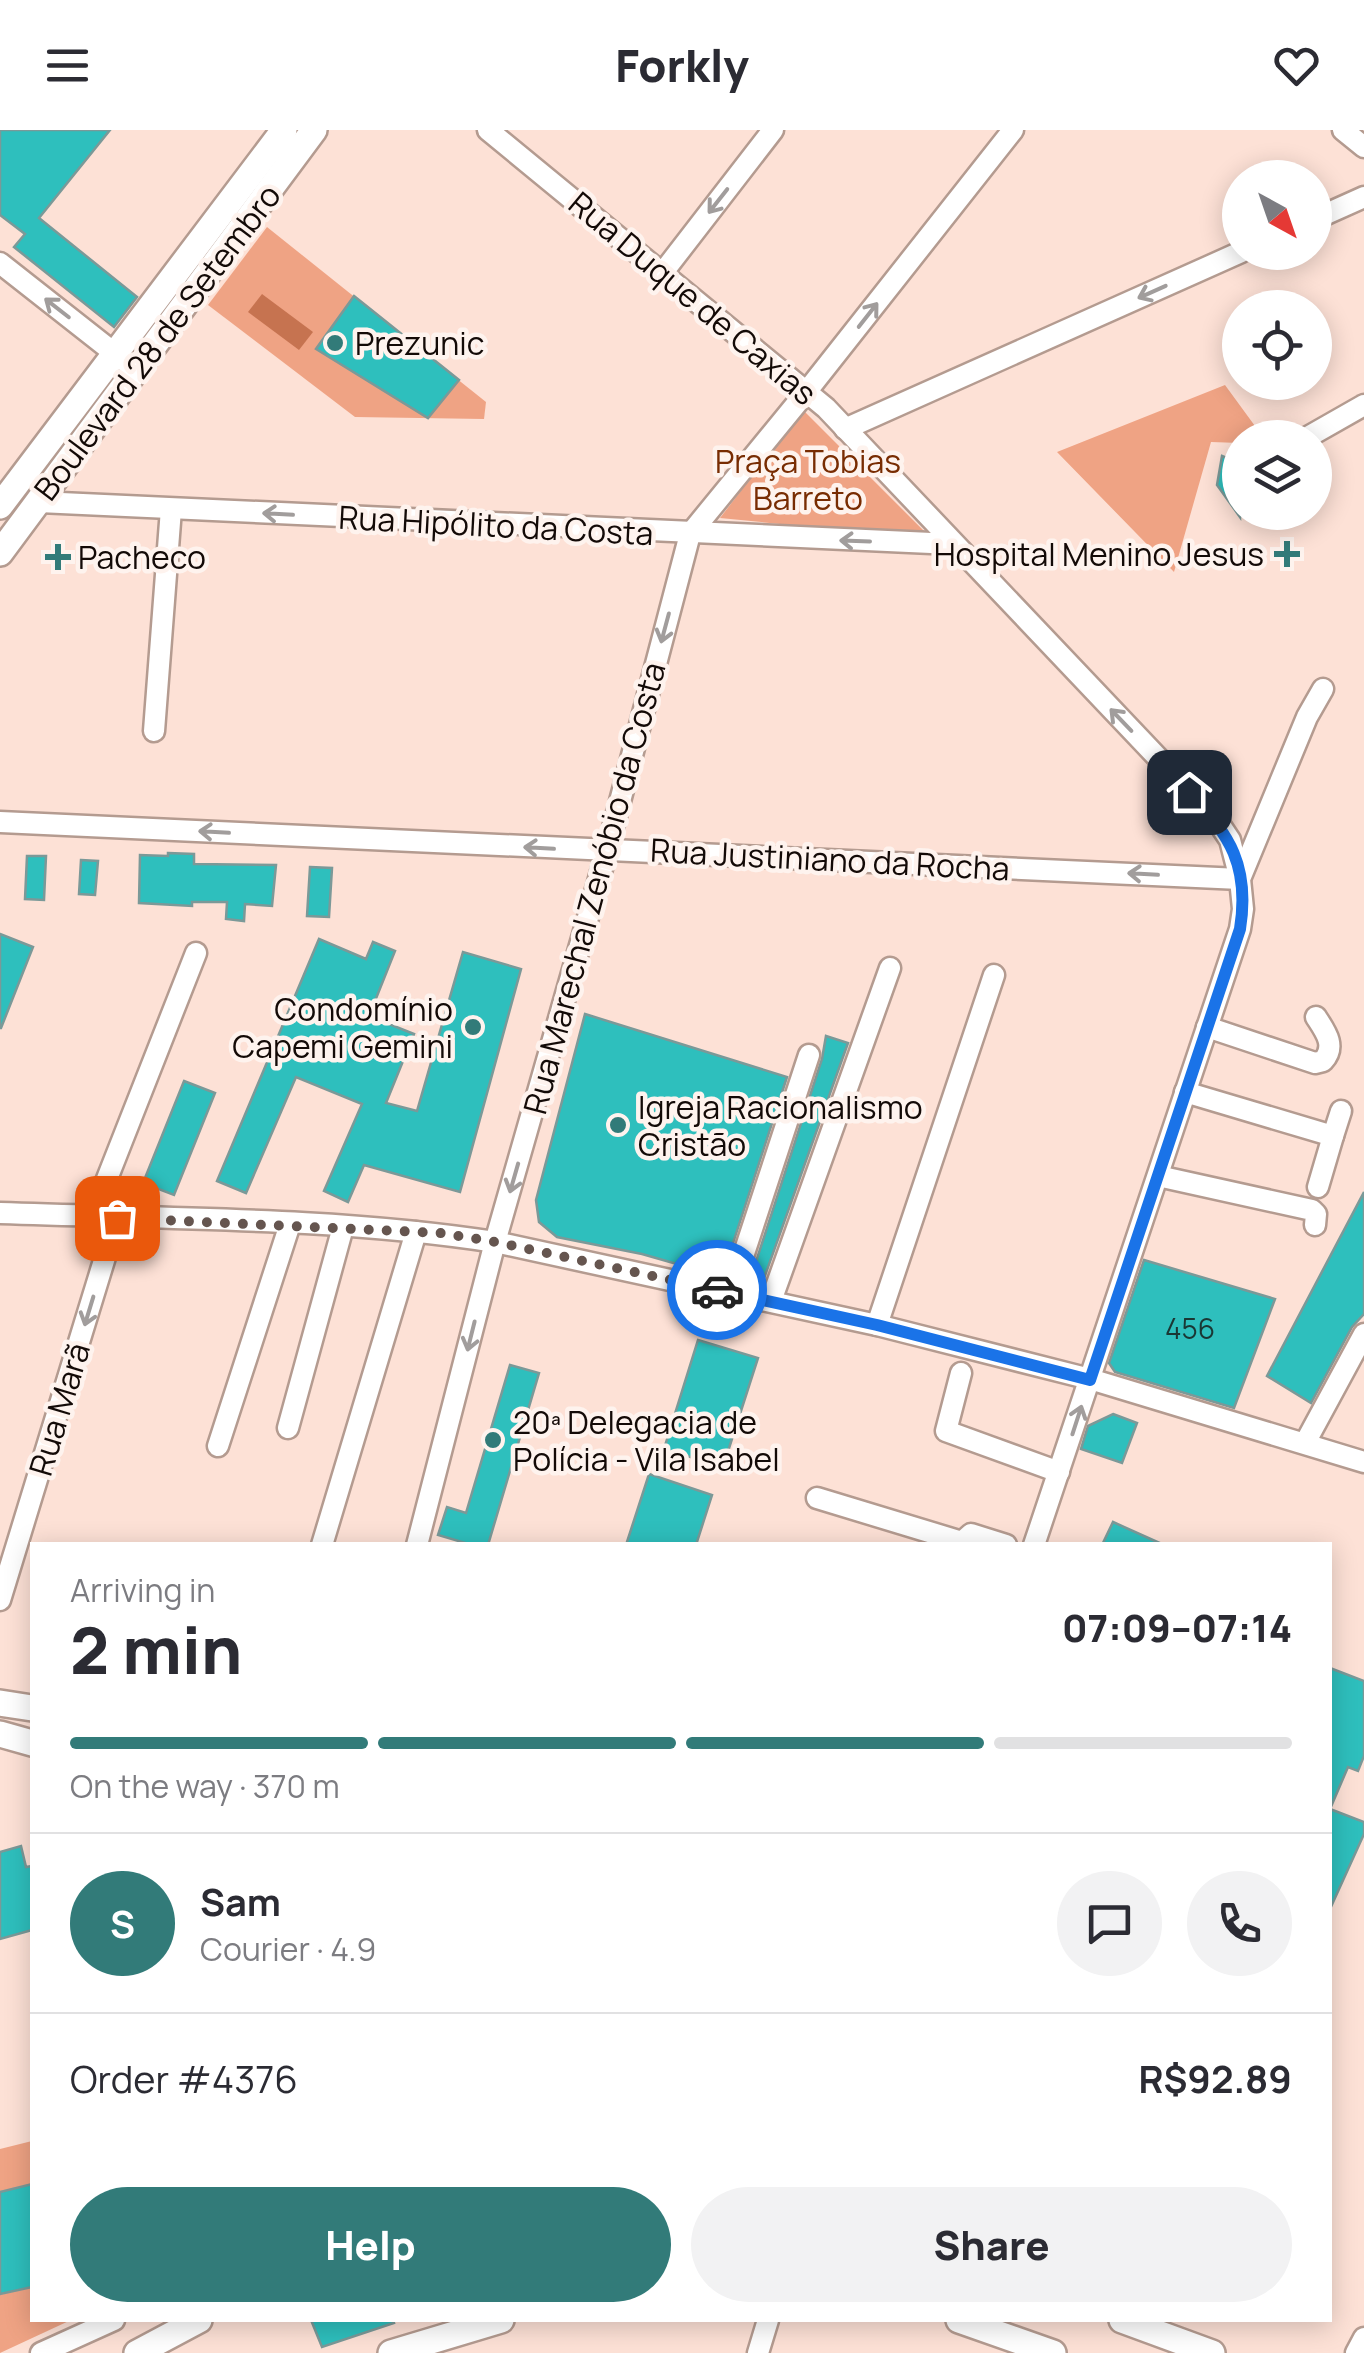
<!DOCTYPE html>
<html lang="en">
<head>
<meta charset="utf-8">
<style>
	:root { --surface:#fff; --page:#f2f2f3; --text:#2b2b33; --muted:#7c7c81; --line:#e1e1e2; --accent:#327b79 }
	body { margin:0; font-family:Manrope,sans-serif; background:var(--page); color:var(--text); height:100vh; display:flex; flex-direction:column; font-size:38px; white-space:nowrap }
	* { box-sizing:border-box; margin:0 }
	p { font-size:32px; color:var(--muted) }
	.icon { flex:none; width:55px; height:55px; fill:none; stroke:currentColor; stroke-width:2; stroke-linecap:round; stroke-linejoin:round }
	.map { position:relative; flex:1; overflow:hidden }
	.side { position:absolute; left:30px; top:1412px; width:1302px; height:780px; display:flex; flex-direction:column; background:var(--surface); border-radius:0px; box-shadow:0 5px 25px #0003 }
	.side>* { flex:none }
	.needle { width:65px; rotate:140deg }
	.fabs { position:absolute; left:1222px; top:30px; display:grid; gap:20px }
	.fabs a { display:grid; place-items:center; width:110px; height:110px; border-radius:50%; background:var(--surface); box-shadow:0 5px 25px #0003; font-size:50px }
	.pin { position:absolute; display:grid; place-items:center; width:85px; height:85px; color:#fff; margin:-42px; border-radius:20px; box-shadow:0 5px 15px #0006 }
	.courier { position:absolute; display:grid; place-items:center; width:100px; height:100px; margin:-50px; border:8px solid #1a73e8; border-radius:50%; background:#fff; color:#222; box-shadow:0 2px 12px #0007 }
	.headline em { font-style:normal; font-weight:800 }
	.headline div { display:flex; flex-direction:column-reverse }
	.headline { display:flex; align-items:center; justify-content:space-between; height:170px; padding:0 40px }
	h1 { font-size:65px; font-weight:800; line-height:75px }
	.bar { display:grid; grid-template-columns:repeat(4,1fr); gap:15px 10px; align-content:center; height:120px; padding:0 40px }
	.bar i { height:12px; border-radius:8px; background:var(--line) }
	.bar .active { background:var(--accent) }
	.bar p { grid-column:span 4 }
	.line { display:flex; align-items:center; gap:25px; padding:0 40px; border-top:2px solid var(--line) }
	.line div { flex:1 }
	.round { display:grid; place-items:center; flex:none; width:105px; height:105px; border-radius:52px; background:var(--page) }
	.primary-button { display:flex; gap:20px; margin-top:auto; padding:20px 40px }
	.primary-button a { flex:1; height:115px; border-radius:60px; background:var(--accent); color:#fff; font-size:40px; font-weight:800; line-height:115px; text-align:center }
	.primary-button a+a { background:var(--page); color:var(--text) }
	header { display:flex; justify-content:space-between; align-items:center; height:130px; padding:0 40px; background:var(--surface); font-size:45px; font-weight:800 }
	.map>svg:first-child { display:block }
</style>
</head>
<body>
<header><svg class="icon" aria-label="menu" viewBox="0 0 24 24"><path d="M4 6h16M4 12h16M4 18h16"/></svg>Forkly<svg class="icon" aria-label="heart" viewBox="0 0 24 24"><path d="M12 20l-8-8c-3-5 5-10 8-4 3-6 11-1 8 4z"/></svg></header>
<div class="map">
<svg width="1364" height="2223" viewBox="0 0 1364 2223">
	<rect width="100%" height="100%" fill="#fde1d6"/>
	<g fill="#efa384">
		<polygon points="267,97 486,272 484,289 355,287 208,175"/>
		<polygon points="1225,255 1263,307 1240,308 1240,313 1211,312 1174,442 1057,322"/>
		<polygon points="803,280 932,409 720,388"/>
		<polygon points="32,2011 32,2190 71,2190 0,2223 0,2019"/>
	</g>
	<polygon fill="#c67350" points="262,164 313,202 299,220 248,182"/>
	<g fill="#2ebfbd" stroke="#7b9998" stroke-width="2.5">
		<polygon points="0,0 110,0 39,88 137,167 114,197 14,117 25,104 0,85"/>
		<polygon points="354,166 459,250 428,288 316,219"/>
		<polygon points="1222,326 1237,332 1240,339 1240,387 1217,355"/>
		<polygon points="168,723 194,724 194,734 276,735 272,776 245,774 244,791 226,789 227,772 192,772 192,776 139,773 140,725 168,726"/>
		<polygon points="27,726 46,726 44,770 25,769"/>
		<polygon points="81,730 98,731 95,765 79,764"/>
		<polygon points="310,737 332,738 329,787 307,786"/>
		<polygon points="0,804 33,817 1,898 0,898"/>
		<polygon points="319,809 366,829 373,812 395,821 369,886 414,904 386,973 417,981 463,822 521,839 460,1062 364,1035 348,1072 324,1061 362,974 296,947 246,1063 217,1051"/>
		<polygon points="585,884 787,947 722,1147 642,1124 557,1107 539,1092 536,1070"/>
		<polygon points="826,906 848,913 762,1154 750,1150 822,929"/>
		<polygon points="184,951 215,963 174,1065 143,1053"/>
		<polygon points="1364,1062 1364,1184 1352,1197 1311,1273 1267,1246"/>
		<polygon points="1144,1130 1275,1169 1234,1278 1115,1242 1109,1233"/>
		<polygon points="698,1210 758,1228 723,1337 664,1319"/>
		<polygon points="510,1235 539,1243 488,1415 472,1415 438,1405 447,1377 466,1383"/>
		<polygon points="1113,1284 1137,1293 1122,1333 1081,1319 1088,1296"/>
		<polygon points="649,1344 712,1365 696,1415 626,1415"/>
		<polygon points="1113,1392 1164,1415 1102,1415"/>
		<polygon points="1330,1538 1364,1551 1364,1626 1358,1641 1348,1637 1330,1679"/>
		<polygon points="1330,1679 1364,1692 1364,1704 1330,1779"/>
		<polygon points="21,1716 26,1737 32,1736 32,1800 0,1809 0,1722"/>
		<polygon points="32,2054 32,2157 0,2164 0,2062"/>
		<polygon points="311,2190 393,2190 394,2193 322,2217"/>
	</g>
	<g fill="none" stroke-linecap="round" stroke-linejoin="round">
		<defs>
			<g id="minor">
				<polyline points="488,0 826,278 1216,689 1230,710 1240,749"/>
				<polyline points="1343,0 1364,17"/>
				<polyline points="1315,89 1364,67"/>
				<polyline points="0,133 127,233"/>
				<polyline points="664,141 773,0"/>
				<polyline points="845,299 1241,122"/>
				<polyline points="1306,308 1364,275"/>
				<polyline points="39,372 953,414"/>
				<polyline points="154,601 171,379"/>
				<polyline points="0,692 1240,749"/>
				<path d="M1207 897 1315 933 1323 931C1337 916 1325 901 1316 887"/>
				<polyline points="1185,962 1333,1006 1318,1057"/>
				<polyline points="1333,1006 1341,981"/>
				<polyline points="1158,1046 1312,1080 1316,1084 1315,1095"/>
				<path d="M0 1083C165 1089 333 1087 495 1112L877 1195 1090 1249 1364 1332"/>
				<polyline points="92,1087 196,823"/>
				<polyline points="731,1163 809,925"/>
				<polyline points="771,1171 890,838"/>
				<polyline points="877,1195 994,845"/>
				<polyline points="961,1243 946,1301 1059,1342"/>
				<polyline points="288,1298 343,1097"/>
				<polyline points="1305,1313 1364,1204"/>
				<polyline points="218,1316 290,1094"/>
				<polyline points="817,1368 962,1412 971,1404 1006,1415"/>
				<polyline points="322,1415 416,1102"/>
				<polyline points="417,1415 495,1112 607,721 690,404 807,261 1013,0"/>
				<polyline points="1034,1415 1240,799 1243,779 1240,749 1307,587 1323,559"/>
				<polyline points="0,1470 117,1088"/>
				<polyline points="41,2223 114,2190"/>
				<polyline points="758,2223 768,2190"/>
				<polyline points="1356,2223 1364,2208"/>
			</g>
			<g id="major">
				<polyline points="0,376 284,0"/>
				<polyline points="0,423 314,0"/>
				<polyline points="0,1573 32,1578"/>
				<polyline points="0,1604 32,1613"/>
				<polyline points="959,2190 1053,2223"/>
				<polyline points="1122,2190 1212,2223"/>
				<polyline points="137,2223 199,2190"/>
				<polyline points="391,2223 501,2190"/>
			</g>
		</defs>
		<use href="#minor" stroke="#b49b90" stroke-width="25"/>
		<use href="#major" stroke="#b49b90" stroke-width="30"/>
		<use href="#minor" stroke="#fff" stroke-width="20"/>
		<use href="#major" stroke="#fff" stroke-width="25"/>
	</g>
	<defs><path id="oneway-shaft" d="M-6 0H5M1.5-3L5.5 0L1.5 3" fill="none" stroke-width="1.6" stroke-linecap="round" stroke-linejoin="round" transform="scale(2.5)"/></defs>
	<g stroke="#a19d9c">
		<use href="#oneway-shaft" transform="translate(718 71) rotate(128)"/>
		<use href="#oneway-shaft" transform="translate(1152 162) rotate(156)"/>
		<use href="#oneway-shaft" transform="translate(57 178) rotate(-142)"/>
		<use href="#oneway-shaft" transform="translate(868 185) rotate(-52)"/>
		<use href="#oneway-shaft" transform="translate(278 384) rotate(-177)"/>
		<use href="#oneway-shaft" transform="translate(855 411) rotate(-178)"/>
		<use href="#oneway-shaft" transform="translate(665 498) rotate(105)"/>
		<use href="#oneway-shaft" transform="translate(1121 590) rotate(-134)"/>
		<use href="#oneway-shaft" transform="translate(214 702) rotate(-177)"/>
		<use href="#oneway-shaft" transform="translate(539 718) rotate(-177)"/>
		<use href="#oneway-shaft" transform="translate(1143 744) rotate(-177)"/>
		<use href="#oneway-shaft" transform="translate(514 1048) rotate(106)"/>
		<use href="#oneway-shaft" transform="translate(89 1181) rotate(107)"/>
		<use href="#oneway-shaft" transform="translate(471 1206) rotate(104)"/>
		<use href="#oneway-shaft" transform="translate(1077 1290) rotate(-72)"/>
	</g>
	<g fill="none" stroke-linecap="round" stroke-linejoin="round">
		<polyline stroke="#65554f" stroke-width="10" stroke-dasharray="0 18" points="117,1088 440,1103 496,1112 717,1160"/>
		<path stroke="#1a73e8" stroke-width="12" d="M717 1160 877 1195 1090 1250 1240 799C1250 737 1230 704 1189 662"/>
	</g>
	<g fill="#327b79" stroke="#fef3ee" stroke-width="4">
		<circle cx="335" cy="213" r="10"/>
		<path d="M1282 409h10v10h10v10h-10v10h-10v-10h-10v-10h10z"/>
		<path d="M53 412h10v10h10v10h-10v10h-10v-10h-10v-10h10z"/>
		<circle cx="473" cy="897" r="10"/>
		<circle cx="618" cy="995" r="10"/>
		<circle cx="493" cy="1310" r="10"/>
	</g>
	<g text-anchor="middle" dominant-baseline="central" stroke-width="9" stroke-linejoin="round" paint-order="stroke">
		<g font-size="28" fill="#1a3734">
			<text x="1190" y="1198">456</text>
		</g>
		<g font-size="32" fill="#130a07" stroke="#fef3ee">
			<text transform="translate(693 168) rotate(40)">Rua Duque de Caxias</text>
			<text transform="translate(157 212) rotate(-53)">Boulevard 28 de Setembro</text>
			<text transform="translate(496 395) rotate(3)">Rua Hipólito da Costa</text>
			<text transform="translate(830 729) rotate(3)">Rua Justiniano da Rocha</text>
			<text transform="translate(594 758) rotate(-75)">Rua Marechal Zenóbio da Costa</text>
			<text transform="translate(59 1279) rotate(-73)">Rua Marã</text>
		</g>
		<g font-size="32" fill="#130a07" stroke="#fef3ee" text-anchor="start">
			<text x="355" y="213">Prezunic</text>
			<text x="1264" y="424" text-anchor="end">Hospital Menino Jesus</text>
			<text x="78" y="427">Pacheco</text>
			<text x="453" y="879" text-anchor="end">Condomínio<tspan x="453" dy="37">Capemi Gemini</tspan></text>
			<text x="638" y="977">Igreja Racionalismo<tspan x="638" dy="37">Cristão</tspan></text>
			<text x="513" y="1292">20ª Delegacia de<tspan x="513" dy="37">Polícia - Vila Isabel</tspan></text>
		</g>
		<g font-size="32" fill="#782c02" stroke="#fef3ee">
			<text x="808" y="331">Praça Tobias<tspan x="808" dy="37">Barreto</tspan></text>
		</g>
	</g>
</svg>
<div class="fabs">
<a><svg class="needle" viewBox="-14 -14 28 28"><path d="M0-13l5 13h-10z" fill="#e53935"/><path d="M0 13l5-13h-10z" fill="#7c7c81"/></svg></a>
<a><svg class="icon" aria-label="locate" viewBox="0 0 24 24"><circle cx="12" cy="12" r="6"/><path d="M12 2v4M12 18v4M2 12h4M18 12h4"/></svg></a>
<a><svg class="icon" aria-label="layers" viewBox="0 0 24 24"><path d="M12 4l9 5-9 5-9-5zM3 14l9 5 9-5"/></svg></a>
</div>
<div class="pin" style="left:117px;top:1088px;background:#ea580c"><svg class="icon" aria-label="bag" viewBox="0 0 24 24"><path d="M5 8h14l-1 12H6zM9 8a3 3 0 0 1 6 0"/></svg></div>
<div class="pin" style="left:1189px;top:662px;background:#1f2937"><svg class="icon" aria-label="home" viewBox="0 0 24 24"><path d="M3 11l9-7 9 7M6 9v11h12V9"/></svg></div>
<div class="courier" style="left:717px;top:1160px"><svg class="icon" aria-label="car" viewBox="0 0 24 24"><path d="M5 17H2v-5l4-1 3-4h7l3 4 3 1v5h-3M9 17h6M6 11h13"/><circle cx="7" cy="17" r="2"/><circle cx="17" cy="17" r="2"/></svg></div>
<section class="side">
<div class="headline"><div><h1>2 min</h1><p>Arriving in</p></div><em>07:09–07:14</em></div>
<div class="bar"><i class="active"></i><i class="active"></i><i class="active"></i><i></i><p>On the way · 370 m</p></div>
<div class="line" style="height:180px"><b class="round" style="background:var(--accent);color:#fff">S</b><div><b>Sam</b><p>Courier · 4.9</p></div><a class="round"><svg class="icon" aria-label="chat" viewBox="0 0 24 24"><path d="M4 5h16v11H9l-5 4z"/></svg></a><a class="round"><svg class="icon" aria-label="phone" viewBox="0 0 24 24"><path d="M5 4h4l2 5-3 2q2 4 5 5l2-3 5 2v4C11 20 4 13 5 4z"/></svg></a></div>
<div class="line" style="height:130px"><div>Order #4376</div><b>R$92.89</b></div>
<div class="primary-button"><a>Help</a><a>Share</a></div>
</section>
</div>
</body>
</html>
